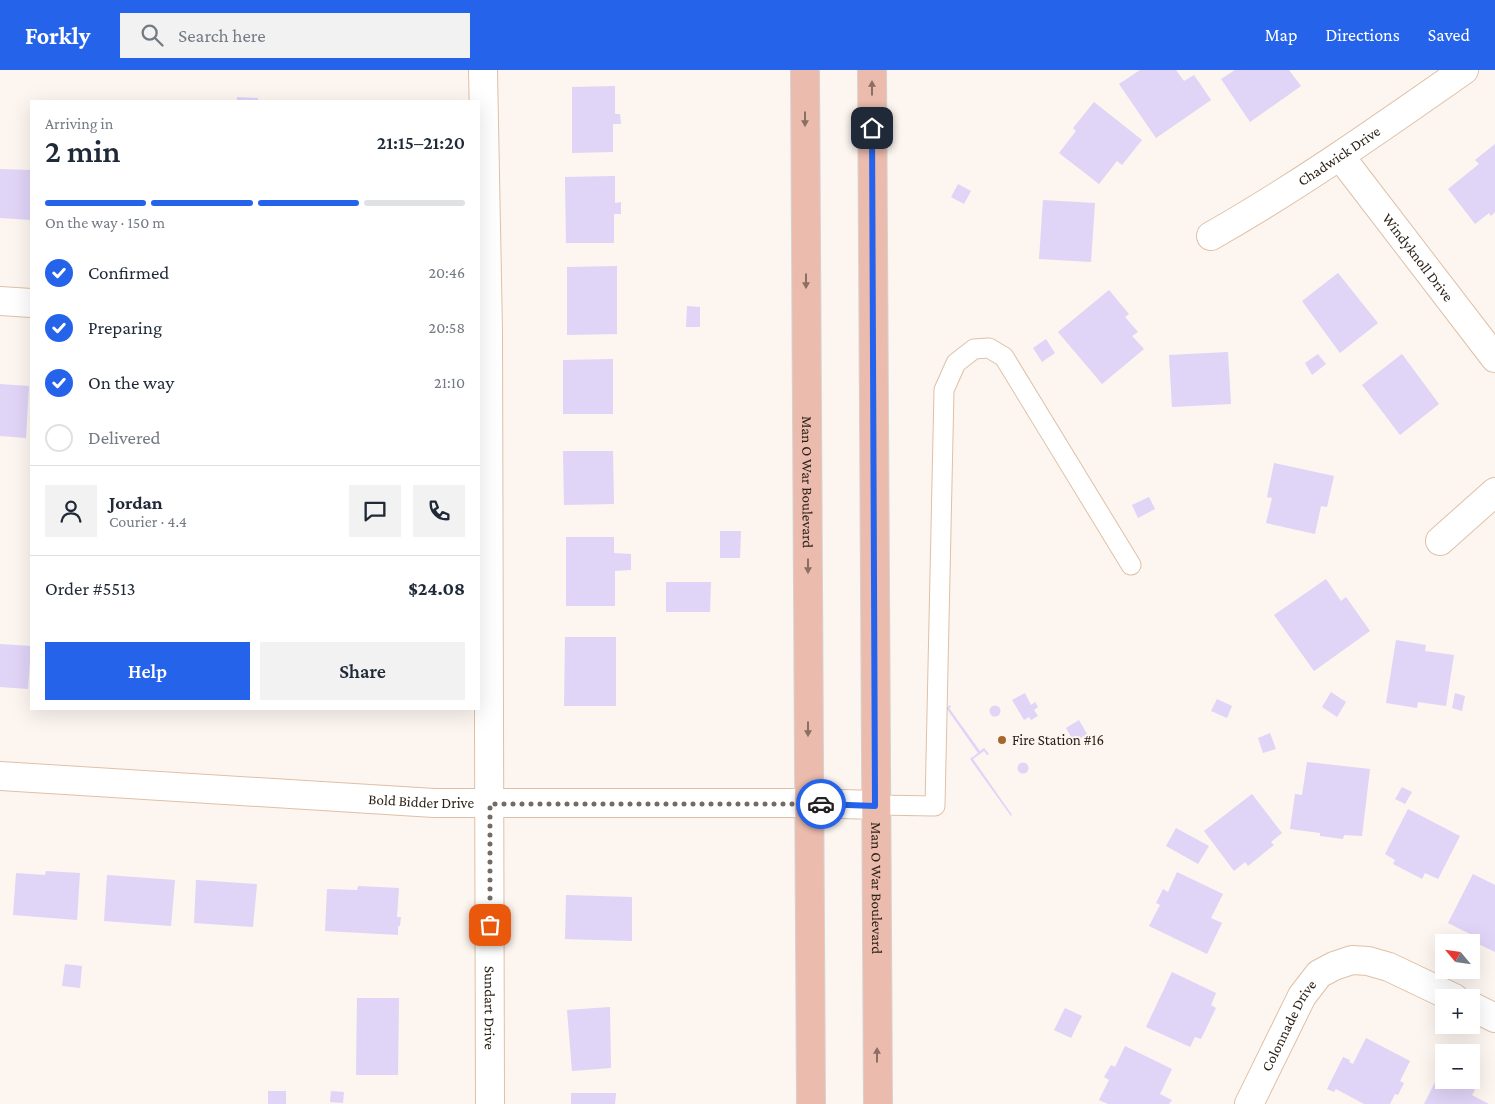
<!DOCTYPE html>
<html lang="en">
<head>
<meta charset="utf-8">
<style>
	:root { --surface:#fff; --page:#f2f2f3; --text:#1f2937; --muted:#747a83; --line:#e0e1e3; --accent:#2563eb }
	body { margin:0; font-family:"Crimson Pro",serif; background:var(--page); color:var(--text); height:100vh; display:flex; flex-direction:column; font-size:19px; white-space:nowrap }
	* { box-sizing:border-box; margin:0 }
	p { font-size:16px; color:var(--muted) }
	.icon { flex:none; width:28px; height:28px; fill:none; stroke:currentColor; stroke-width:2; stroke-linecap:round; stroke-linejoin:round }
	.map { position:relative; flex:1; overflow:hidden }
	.panel { position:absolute; left:30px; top:30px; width:450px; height:610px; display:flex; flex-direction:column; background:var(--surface); border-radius:0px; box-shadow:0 5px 20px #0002 }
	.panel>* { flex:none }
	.needle { width:32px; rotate:299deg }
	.buttons { position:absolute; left:1435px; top:864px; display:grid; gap:10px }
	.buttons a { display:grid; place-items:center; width:45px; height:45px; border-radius:0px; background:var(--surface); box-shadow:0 5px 20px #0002; font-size:25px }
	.pin { position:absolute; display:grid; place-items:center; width:42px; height:42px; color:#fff; margin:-21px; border-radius:10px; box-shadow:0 2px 8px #0006 }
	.courier { position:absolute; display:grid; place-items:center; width:50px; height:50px; margin:-25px; border:4px solid #2563eb; border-radius:50%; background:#fff; color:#222; box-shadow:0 1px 6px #0007 }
	.summary em { font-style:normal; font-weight:600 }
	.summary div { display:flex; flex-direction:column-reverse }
	.summary { display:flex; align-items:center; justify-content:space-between; height:85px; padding:0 15px }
	h1 { font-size:32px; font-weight:600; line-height:38px }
	.bar { display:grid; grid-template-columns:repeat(4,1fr); gap:8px 5px; align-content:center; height:60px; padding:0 15px }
	.bar i { height:6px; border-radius:4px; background:var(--line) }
	.bar .on { background:var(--accent) }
	.bar p { grid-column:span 4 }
	.line { display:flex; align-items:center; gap:12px; padding:0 15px; border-top:1px solid var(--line) }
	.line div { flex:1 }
	.round { display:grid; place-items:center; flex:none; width:52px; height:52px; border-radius:0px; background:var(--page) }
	ol { padding:0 15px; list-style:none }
	li { display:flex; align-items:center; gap:15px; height:55px }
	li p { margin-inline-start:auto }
	li .icon { padding:5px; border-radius:50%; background:var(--accent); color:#fff; stroke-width:4 }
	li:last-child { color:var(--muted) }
	li i { width:28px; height:28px; border:2px solid var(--line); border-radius:50% }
	.button { display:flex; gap:10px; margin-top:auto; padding:10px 15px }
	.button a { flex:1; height:58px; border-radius:0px; background:var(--accent); color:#fff; font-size:20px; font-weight:600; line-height:58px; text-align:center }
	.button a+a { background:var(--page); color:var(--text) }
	header { display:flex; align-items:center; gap:30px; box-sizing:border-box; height:70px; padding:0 25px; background:var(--accent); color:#fff }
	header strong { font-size:24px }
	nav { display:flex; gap:28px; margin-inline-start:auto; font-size:18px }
	.search { width:350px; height:45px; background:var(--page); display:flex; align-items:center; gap:12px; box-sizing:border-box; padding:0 18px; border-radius:0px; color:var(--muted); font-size:19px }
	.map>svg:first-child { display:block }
</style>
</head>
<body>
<header>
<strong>Forkly</strong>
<div class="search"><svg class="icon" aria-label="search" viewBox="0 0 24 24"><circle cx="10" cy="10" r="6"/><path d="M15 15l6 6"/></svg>Search here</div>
<nav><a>Map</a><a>Directions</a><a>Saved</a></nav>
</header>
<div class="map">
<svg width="1495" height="1034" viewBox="0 0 1495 1034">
	<rect width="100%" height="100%" fill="#fcf5f0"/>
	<g fill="#e0d4f7">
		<polygon points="1140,0 1176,0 1184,11 1194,5 1211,30 1156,68 1119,14"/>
		<polygon points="1235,0 1289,0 1301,16 1250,52 1221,9"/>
		<polygon points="615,16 615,44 620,44 621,54 613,54 613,82 572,83 572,17"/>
		<polygon points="237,27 258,28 258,31 237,31"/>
		<polygon points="1094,32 1142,70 1122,95 1117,91 1099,114 1059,83 1076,61 1073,58"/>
		<polygon points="1495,74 1495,142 1491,146 1489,143 1475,154 1448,119 1479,94 1475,90"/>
		<polygon points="0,99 31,100 31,150 0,148"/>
		<polygon points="615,106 615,133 621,132 621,144 614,144 614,173 566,173 565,107"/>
		<polygon points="958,114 971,121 964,134 951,127"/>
		<polygon points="1043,130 1095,133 1091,192 1039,189"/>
		<polygon points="617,196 617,264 567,265 567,197"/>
		<polygon points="1338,203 1378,253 1340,283 1302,231"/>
		<polygon points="1109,220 1129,244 1125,247 1138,262 1132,266 1144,279 1102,314 1058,262"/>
		<polygon points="687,236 700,237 700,257 686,257"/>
		<polygon points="1046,269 1055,283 1042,292 1033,278"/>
		<polygon points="1228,282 1231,334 1172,337 1169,285"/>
		<polygon points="1318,284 1326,294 1312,305 1305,293"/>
		<polygon points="1402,284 1439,334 1400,365 1362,315"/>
		<polygon points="613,289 613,344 563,344 563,290"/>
		<polygon points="0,314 29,316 26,368 0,366"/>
		<polygon points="563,381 613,381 614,434 564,435"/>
		<polygon points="1274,393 1334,406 1327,437 1321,436 1315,464 1266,453 1272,428 1267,427"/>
		<polygon points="1149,427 1155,439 1138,448 1132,435"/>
		<polygon points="720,461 741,461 740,488 720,488"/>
		<polygon points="566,467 614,467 614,483 631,484 631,500 615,501 615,536 566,536"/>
		<polygon points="1326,509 1341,531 1346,527 1370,561 1314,601 1274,545"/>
		<polygon points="666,512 711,512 710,542 666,542"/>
		<polygon points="565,567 616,567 616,636 564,636"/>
		<polygon points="1396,570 1426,575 1425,581 1454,585 1446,636 1418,632 1417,638 1386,633"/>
		<polygon points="0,574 31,576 28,619 0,617"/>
		<polygon points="1331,622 1346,632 1337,647 1322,637"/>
		<polygon points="1025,623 1031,635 1035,632 1038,637 1034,640 1038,646 1031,650 1029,647 1024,650 1012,630"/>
		<polygon points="1455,623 1465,626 1462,641 1452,638"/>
		<polygon points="1217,629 1232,636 1227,648 1211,641"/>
		<polygon points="950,635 951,637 949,638 980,681 984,678 989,684 987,685 984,681 973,689 1012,745 1011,746 970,689 978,683 947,639 945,640 945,639"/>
		<circle cx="995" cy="641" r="5.5"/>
		<polygon points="1079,650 1087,664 1074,672 1066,658"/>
		<polygon points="1270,663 1276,679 1263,683 1258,668"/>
		<polygon points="1307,692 1370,699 1362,766 1344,765 1343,769 1320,766 1320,763 1290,759 1295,724 1302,725"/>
		<circle cx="1023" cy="698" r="5.5"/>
		<polygon points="1402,717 1412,722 1405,734 1395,729"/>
		<polygon points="1252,724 1282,763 1271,772 1274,775 1248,796 1245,792 1234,801 1204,761"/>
		<polygon points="1408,739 1460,766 1438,809 1425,803 1422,809 1393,794 1395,790 1385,784"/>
		<polygon points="1176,758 1209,776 1198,794 1166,776"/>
		<polygon points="46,801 80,803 77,850 13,845 16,803 45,805"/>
		<polygon points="1177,802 1223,824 1211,848 1222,853 1207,884 1149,856 1160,835 1156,833 1163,819 1168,822"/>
		<polygon points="1473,804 1495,815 1495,882 1470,870 1472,865 1448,853"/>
		<polygon points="107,805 175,810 171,856 104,851"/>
		<polygon points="196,810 257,814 253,857 194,853"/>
		<polygon points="358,816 399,818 397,847 401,847 400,856 398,856 398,865 325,861 327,819 357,820"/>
		<polygon points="566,825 632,827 632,871 565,869"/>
		<polygon points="65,894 82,896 80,918 62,916"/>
		<polygon points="1172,902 1216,923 1211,935 1216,938 1201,969 1195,967 1190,977 1146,957"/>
		<polygon points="357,928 399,928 398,1005 356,1005"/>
		<polygon points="610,937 611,998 572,1001 567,940"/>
		<polygon points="1065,938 1082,946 1071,968 1054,960"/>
		<polygon points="1366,968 1410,991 1400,1011 1404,1013 1398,1025 1395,1024 1390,1034 1364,1034 1336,1019 1334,1022 1327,1019 1343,987 1350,990 1349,992 1353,994"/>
		<polygon points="1125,976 1172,999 1160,1024 1172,1030 1169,1034 1108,1034 1099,1030 1109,1010 1104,1007 1111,995 1115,997"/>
		<polygon points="1440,1002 1444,1004 1444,1010 1456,1010 1475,1020 1472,1025 1489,1034 1424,1034"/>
		<rect x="268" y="1021" width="18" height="13"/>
		<polygon points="331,1021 344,1022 343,1033 330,1032"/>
		<polygon points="571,1023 616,1023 615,1034 571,1034"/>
	</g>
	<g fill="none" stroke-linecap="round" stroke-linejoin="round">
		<defs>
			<polyline id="lane" points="875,735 935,736 944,320 956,293 974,279 989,278 1004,287 1131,495"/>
			<g id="street">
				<path id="s1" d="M483 0 488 262 490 1034"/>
				<path id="s2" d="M1340 86 1495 288"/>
				<path id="s3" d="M1211 166C1299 116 1381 58 1464 0"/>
				<polyline points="0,231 31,233"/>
				<polyline points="1440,471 1495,422"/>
				<polyline points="1471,936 1495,948"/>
				<path id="s4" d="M1249 1034 1302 926 1319 904 1334 896 1352 890 1368 891 1389 897 1454 928"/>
			</g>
			<g id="secondary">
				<path id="s5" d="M0 706 434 733H808L875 735"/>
			</g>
			<g id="primary">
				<path id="s6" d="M805 0 811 1034"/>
				<path id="s7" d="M872 0 878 1034"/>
			</g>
		</defs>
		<use href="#lane" stroke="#dfc0a6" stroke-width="21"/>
		<use href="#street" stroke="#dfc0a6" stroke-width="30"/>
		<use href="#secondary" stroke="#dfc0a6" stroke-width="30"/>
		<use href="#primary" stroke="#d5d3d1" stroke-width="30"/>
		<use href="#lane" stroke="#fff" stroke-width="19"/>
		<use href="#street" stroke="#fff" stroke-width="28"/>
		<use href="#secondary" stroke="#fff" stroke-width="28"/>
		<use href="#primary" stroke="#ebbbad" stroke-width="28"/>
	</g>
	<defs><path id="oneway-solid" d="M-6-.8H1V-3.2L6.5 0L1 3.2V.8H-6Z" transform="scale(1.25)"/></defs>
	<g fill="#8c6e62">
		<use href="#oneway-solid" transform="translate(872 18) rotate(-90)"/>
		<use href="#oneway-solid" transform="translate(805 49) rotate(90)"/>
		<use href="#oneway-solid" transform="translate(806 211) rotate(90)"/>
		<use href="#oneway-solid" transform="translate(808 496) rotate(90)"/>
		<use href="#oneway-solid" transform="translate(808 659) rotate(90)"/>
		<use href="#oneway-solid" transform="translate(877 985) rotate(-90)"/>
	</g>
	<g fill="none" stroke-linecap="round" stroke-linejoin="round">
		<polyline stroke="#756b63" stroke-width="5" stroke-dasharray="0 9" points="490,855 490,734 821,734"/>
		<polyline stroke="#2563eb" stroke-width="6" points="821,734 875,736 872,58"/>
	</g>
	<circle fill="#a5672c" stroke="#fcf5f0" stroke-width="2" cx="1002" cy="670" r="5"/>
	<g text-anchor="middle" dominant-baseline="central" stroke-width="4" stroke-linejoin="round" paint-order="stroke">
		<g font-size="15" fill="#2c2117" stroke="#fcf5f0">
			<text stroke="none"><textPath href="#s3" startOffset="151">Chadwick Drive</textPath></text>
			<text stroke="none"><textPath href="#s2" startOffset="128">Windyknoll Drive</textPath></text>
			<text stroke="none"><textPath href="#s6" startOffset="412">Man O War Boulevard</textPath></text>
			<text stroke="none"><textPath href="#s5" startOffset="422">Bold Bidder Drive</textPath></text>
			<text stroke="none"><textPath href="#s7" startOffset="818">Man O War Boulevard</textPath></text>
			<text stroke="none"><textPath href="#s1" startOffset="938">Sundart Drive</textPath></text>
			<text stroke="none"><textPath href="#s4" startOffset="88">Colonnade Drive</textPath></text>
		</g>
		<g font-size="15" fill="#2c2117" stroke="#fcf5f0" text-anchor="start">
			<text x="1012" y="670">Fire Station #16</text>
		</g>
	</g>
</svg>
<div class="buttons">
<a><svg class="needle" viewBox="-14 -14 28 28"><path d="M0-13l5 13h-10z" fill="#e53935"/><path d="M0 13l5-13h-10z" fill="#747a83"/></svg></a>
<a>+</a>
<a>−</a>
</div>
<div class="pin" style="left:490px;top:855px;background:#ea580c"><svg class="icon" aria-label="bag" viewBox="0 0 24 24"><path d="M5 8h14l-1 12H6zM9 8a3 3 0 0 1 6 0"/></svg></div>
<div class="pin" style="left:872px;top:58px;background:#1f2937"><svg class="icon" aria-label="home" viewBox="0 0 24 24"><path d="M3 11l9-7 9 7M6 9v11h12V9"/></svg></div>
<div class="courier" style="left:821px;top:734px"><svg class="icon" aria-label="car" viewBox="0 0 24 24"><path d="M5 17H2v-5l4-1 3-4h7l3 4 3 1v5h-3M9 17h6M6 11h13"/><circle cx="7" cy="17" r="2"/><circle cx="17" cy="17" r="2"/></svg></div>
<section class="panel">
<div class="summary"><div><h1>2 min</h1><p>Arriving in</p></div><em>21:15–21:20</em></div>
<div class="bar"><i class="on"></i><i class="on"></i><i class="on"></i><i></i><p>On the way · 150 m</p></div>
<ol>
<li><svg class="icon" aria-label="check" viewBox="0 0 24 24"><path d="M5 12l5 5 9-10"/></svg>Confirmed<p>20:46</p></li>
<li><svg class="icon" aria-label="check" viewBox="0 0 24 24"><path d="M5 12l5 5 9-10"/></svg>Preparing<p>20:58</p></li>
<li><svg class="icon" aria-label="check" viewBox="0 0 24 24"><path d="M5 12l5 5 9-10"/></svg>On the way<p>21:10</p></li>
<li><i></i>Delivered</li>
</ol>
<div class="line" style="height:90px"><a class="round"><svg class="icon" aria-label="person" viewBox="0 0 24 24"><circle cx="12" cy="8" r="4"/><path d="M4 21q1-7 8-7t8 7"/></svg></a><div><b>Jordan</b><p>Courier · 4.4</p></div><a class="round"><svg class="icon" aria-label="chat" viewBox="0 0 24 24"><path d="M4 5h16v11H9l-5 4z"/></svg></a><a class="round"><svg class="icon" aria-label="phone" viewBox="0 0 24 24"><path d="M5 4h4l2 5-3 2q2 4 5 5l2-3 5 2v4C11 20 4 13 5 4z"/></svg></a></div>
<div class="line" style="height:65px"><div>Order #5513</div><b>$24.08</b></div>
<div class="button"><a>Help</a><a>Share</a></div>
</section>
</div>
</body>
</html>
